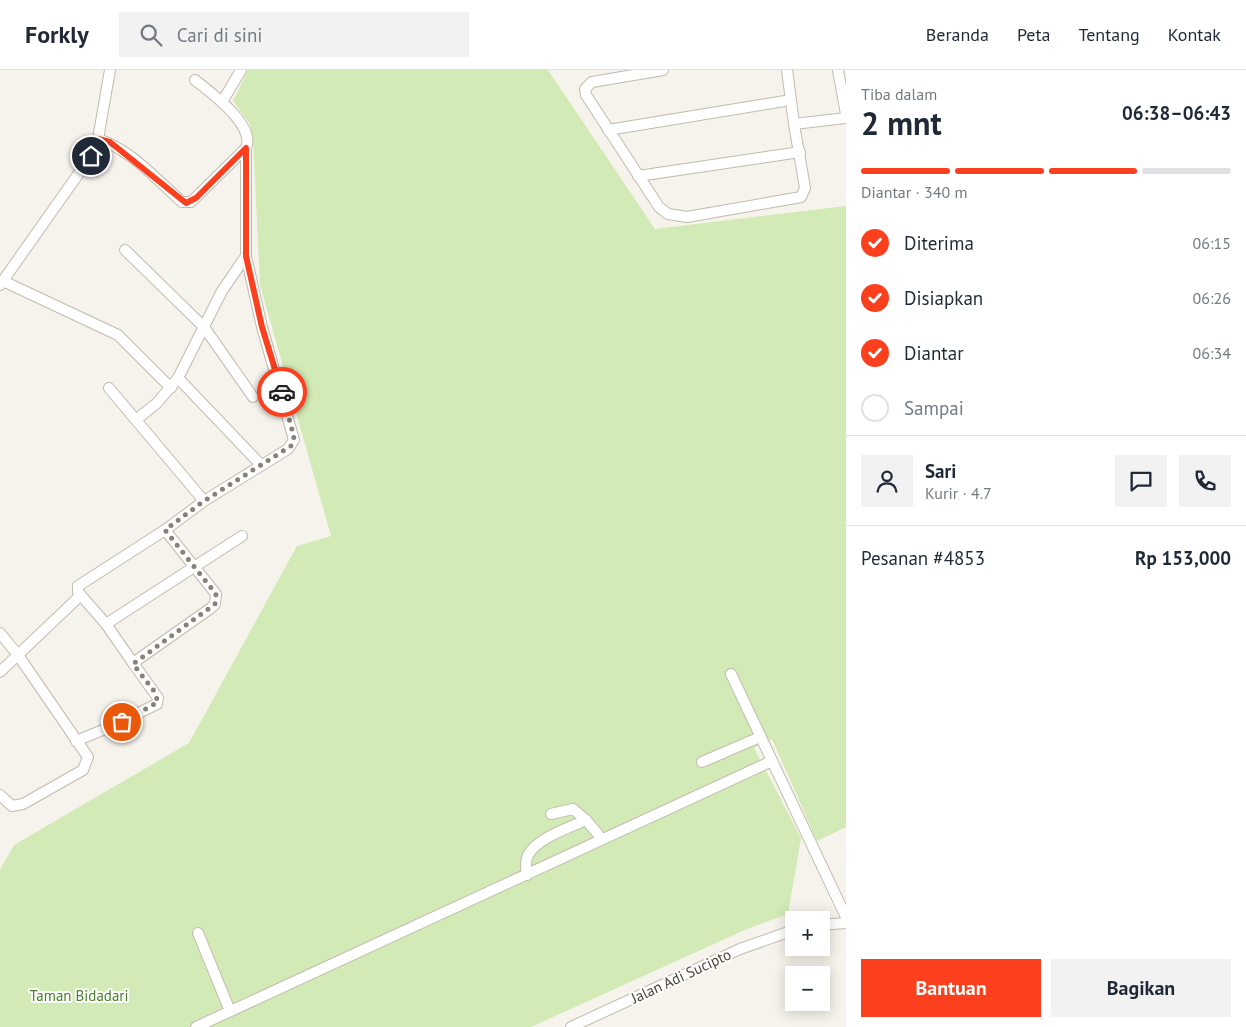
<!DOCTYPE html>
<html lang="id">
<head>
<meta charset="utf-8">
<style>
	:root { --surface:#fff; --page:#f2f2f3; --text:#1f2937; --muted:#747a83; --line:#e0e1e3; --accent:#fc3f1d }
	body { margin:0; font-family:"PT Sans",sans-serif; background:var(--page); color:var(--text); height:100vh; display:flex; flex-direction:column; font-size:19px; white-space:nowrap }
	* { box-sizing:border-box; margin:0 }
	p { font-size:16px; color:var(--muted) }
	.icon { flex:none; width:28px; height:28px; fill:none; stroke:currentColor; stroke-width:2; stroke-linecap:round; stroke-linejoin:round }
	.map { position:relative; flex:1; overflow:hidden }
	.panel { display:flex; flex-direction:column; background:var(--surface); width:400px }
	.panel>* { flex:none }
	.buttons { position:absolute; left:785px; top:841px; display:grid; gap:10px }
	.buttons a { display:grid; place-items:center; width:45px; height:45px; border-radius:0px; background:var(--surface); box-shadow:0 2px 12px #0003; font-size:25px }
	.pin { position:absolute; display:grid; place-items:center; width:42px; height:42px; color:#fff; margin:-21px; border:2px solid #fff; border-radius:50%; box-shadow:0 1px 5px #0007 }
	.courier { position:absolute; display:grid; place-items:center; width:50px; height:50px; margin:-25px; border:4px solid #fc3f1d; border-radius:50%; background:#fff; color:#222; box-shadow:0 1px 6px #0007 }
	.headline em { font-style:normal; font-weight:800 }
	.headline div { display:flex; flex-direction:column-reverse }
	.headline { display:flex; align-items:center; justify-content:space-between; height:85px; padding:0 15px }
	h1 { font-size:32px; font-weight:800; line-height:38px }
	.bar { display:grid; grid-template-columns:repeat(4,1fr); gap:8px 5px; align-content:center; height:60px; padding:0 15px }
	.bar i { height:6px; border-radius:4px; background:var(--line) }
	.bar .active { background:var(--accent) }
	.bar p { grid-column:span 4 }
	.line { display:flex; align-items:center; gap:12px; padding:0 15px; border-top:1px solid var(--line) }
	.line div { flex:1 }
	.round { display:grid; place-items:center; flex:none; width:52px; height:52px; border-radius:0px; background:var(--page) }
	ol { padding:0 15px; list-style:none }
	li { display:flex; align-items:center; gap:15px; height:55px }
	li p { margin-inline-start:auto }
	li .icon { padding:5px; border-radius:50%; background:var(--accent); color:#fff; stroke-width:4 }
	li:last-child { color:var(--muted) }
	li i { width:28px; height:28px; border:2px solid var(--line); border-radius:50% }
	.action { display:flex; gap:10px; margin-top:auto; padding:10px 15px }
	.action a { flex:1; height:58px; border-radius:0px; background:var(--accent); color:#fff; font-size:20px; font-weight:800; line-height:58px; text-align:center }
	.action a+a { background:var(--page); color:var(--text) }
	header { display:flex; align-items:center; gap:30px; box-sizing:border-box; height:70px; padding:0 25px; background:var(--surface); border-bottom:1px solid var(--line) }
	header strong { font-size:24px }
	nav { display:flex; gap:28px; margin-inline-start:auto; font-size:18px }
	.search { width:350px; height:45px; background:var(--page); display:flex; align-items:center; gap:12px; box-sizing:border-box; padding:0 18px; border-radius:0px; color:var(--muted); font-size:19px }
	main { display:flex; flex:1; min-height:0 }
	.map>svg:first-child { display:block }
</style>
</head>
<body>
<header>
<strong>Forkly</strong>
<div class="search"><svg class="icon" aria-label="search" viewBox="0 0 24 24"><circle cx="10" cy="10" r="6"/><path d="M15 15l6 6"/></svg>Cari di sini</div>
<nav><a>Beranda</a><a>Peta</a><a>Tentang</a><a>Kontak</a></nav>
</header>
<main>
<div class="map">
<svg width="846" height="957" viewBox="0 0 846 957">
	<rect width="100%" height="100%" fill="#f6f3ec"/>
	<polygon fill="#d2eab5" points="248,0 548,0 655,159 846,136 846,757 817,771 772,669 754,678 801,768 788,844 747,859 531,957 0,957 0,800 14,775 189,673 297,476 331,466 260,215 253,69 250,54 233,31"/>
	<g fill="none" stroke-linecap="round" stroke-linejoin="round">
		<defs>
			<g id="minor">
				<polyline points="663,0 592,12 585,19 586,25 659,137 668,144 687,147 801,127 805,118 794,54"/>
				<polyline points="787,0 794,54 846,48"/>
				<polyline points="838,0 846,44"/>
				<polyline points="222,32 241,0"/>
				<polyline points="608,60 791,30"/>
				<path d="M98 69C130 79 157 110 182 132H191L246 78C256 55 210 22 195 10"/>
				<polyline points="638,106 800,82"/>
				<polyline points="125,180 204,257 253,327"/>
				<polyline points="3,211 118,265 171,318"/>
				<polyline points="0,215 91,86 98,69 110,0"/>
				<polyline points="178,308 261,395"/>
				<polyline points="137,349 157,333 178,308 222,221 246,186 246,78"/>
				<polyline points="204,431 288,379 294,370 262,257 246,186"/>
				<polyline points="106,554 242,466"/>
				<polyline points="0,563 18,585 88,687 83,700 23,734 12,736 0,725"/>
				<polyline points="133,593 106,554 78,522 78,516 165,460"/>
				<polyline points="0,602 81,525"/>
				<polyline points="731,604 846,847"/>
				<polyline points="76,671 110,657 157,634 158,628 133,593 211,538 215,534 216,524 165,460 204,431 109,318"/>
				<polyline points="702,692 760,667"/>
				<polyline points="551,744 573,739 586,750"/>
				<path d="M527 805C526 799 525 791 528 785 536 769 570 757 586 750L602 769"/>
				<polyline points="821,855 846,853"/>
				<polyline points="198,863 230,941"/>
				<polyline points="196,957 772,691"/>
				<polyline points="571,957 740,879 794,860"/>
			</g>
		</defs>
		<use href="#minor" stroke="#c2bbae" stroke-width="12"/>
		<use href="#minor" stroke="#fff" stroke-width="10"/>
	</g>
	<g fill="none" stroke-linecap="round" stroke-linejoin="round">
		<polyline stroke="#878178" stroke-width="5" stroke-dasharray="0 9" points="122,652 158,632 154,621 133,594 215,534 216,524 165,460 204,431 291,376 294,367 282,322"/>
		<polyline stroke="#fc3f1d" stroke-width="6" points="91,86 98,69 110,72 186,133 196,128 246,78 246,186 262,257 282,322"/>
	</g>
	<g text-anchor="middle" dominant-baseline="central" stroke-width="4" stroke-linejoin="round" paint-order="stroke">
		<g font-size="15" fill="#4b4439" stroke="#fff">
			<text transform="translate(681 906) rotate(-25)">Jalan Adi Sucipto</text>
		</g>
		<g font-size="15" fill="#4a7f2a" stroke="#fff">
			<text x="79" y="925">Taman Bidadari</text>
		</g>
	</g>
</svg>
<div class="buttons">
<a>+</a>
<a>−</a>
</div>
<div class="pin" style="left:122px;top:652px;background:#ea580c"><svg class="icon" aria-label="bag" viewBox="0 0 24 24"><path d="M5 8h14l-1 12H6zM9 8a3 3 0 0 1 6 0"/></svg></div>
<div class="pin" style="left:91px;top:86px;background:#1f2937"><svg class="icon" aria-label="home" viewBox="0 0 24 24"><path d="M3 11l9-7 9 7M6 9v11h12V9"/></svg></div>
<div class="courier" style="left:282px;top:322px"><svg class="icon" aria-label="car" viewBox="0 0 24 24"><path d="M5 17H2v-5l4-1 3-4h7l3 4 3 1v5h-3M9 17h6M6 11h13"/><circle cx="7" cy="17" r="2"/><circle cx="17" cy="17" r="2"/></svg></div>
</div>
<section class="panel">
<div class="headline"><div><h1>2 mnt</h1><p>Tiba dalam</p></div><em>06:38–06:43</em></div>
<div class="bar"><i class="active"></i><i class="active"></i><i class="active"></i><i></i><p>Diantar · 340 m</p></div>
<ol>
<li><svg class="icon" aria-label="check" viewBox="0 0 24 24"><path d="M5 12l5 5 9-10"/></svg>Diterima<p>06:15</p></li>
<li><svg class="icon" aria-label="check" viewBox="0 0 24 24"><path d="M5 12l5 5 9-10"/></svg>Disiapkan<p>06:26</p></li>
<li><svg class="icon" aria-label="check" viewBox="0 0 24 24"><path d="M5 12l5 5 9-10"/></svg>Diantar<p>06:34</p></li>
<li><i></i>Sampai</li>
</ol>
<div class="line" style="height:90px"><a class="round"><svg class="icon" aria-label="person" viewBox="0 0 24 24"><circle cx="12" cy="8" r="4"/><path d="M4 21q1-7 8-7t8 7"/></svg></a><div><b>Sari</b><p>Kurir · 4.7</p></div><a class="round"><svg class="icon" aria-label="chat" viewBox="0 0 24 24"><path d="M4 5h16v11H9l-5 4z"/></svg></a><a class="round"><svg class="icon" aria-label="phone" viewBox="0 0 24 24"><path d="M5 4h4l2 5-3 2q2 4 5 5l2-3 5 2v4C11 20 4 13 5 4z"/></svg></a></div>
<div class="line" style="height:65px"><div>Pesanan #4853</div><b>Rp 153,000</b></div>
<div class="action"><a>Bantuan</a><a>Bagikan</a></div>
</section>
</main>
</body>
</html>
